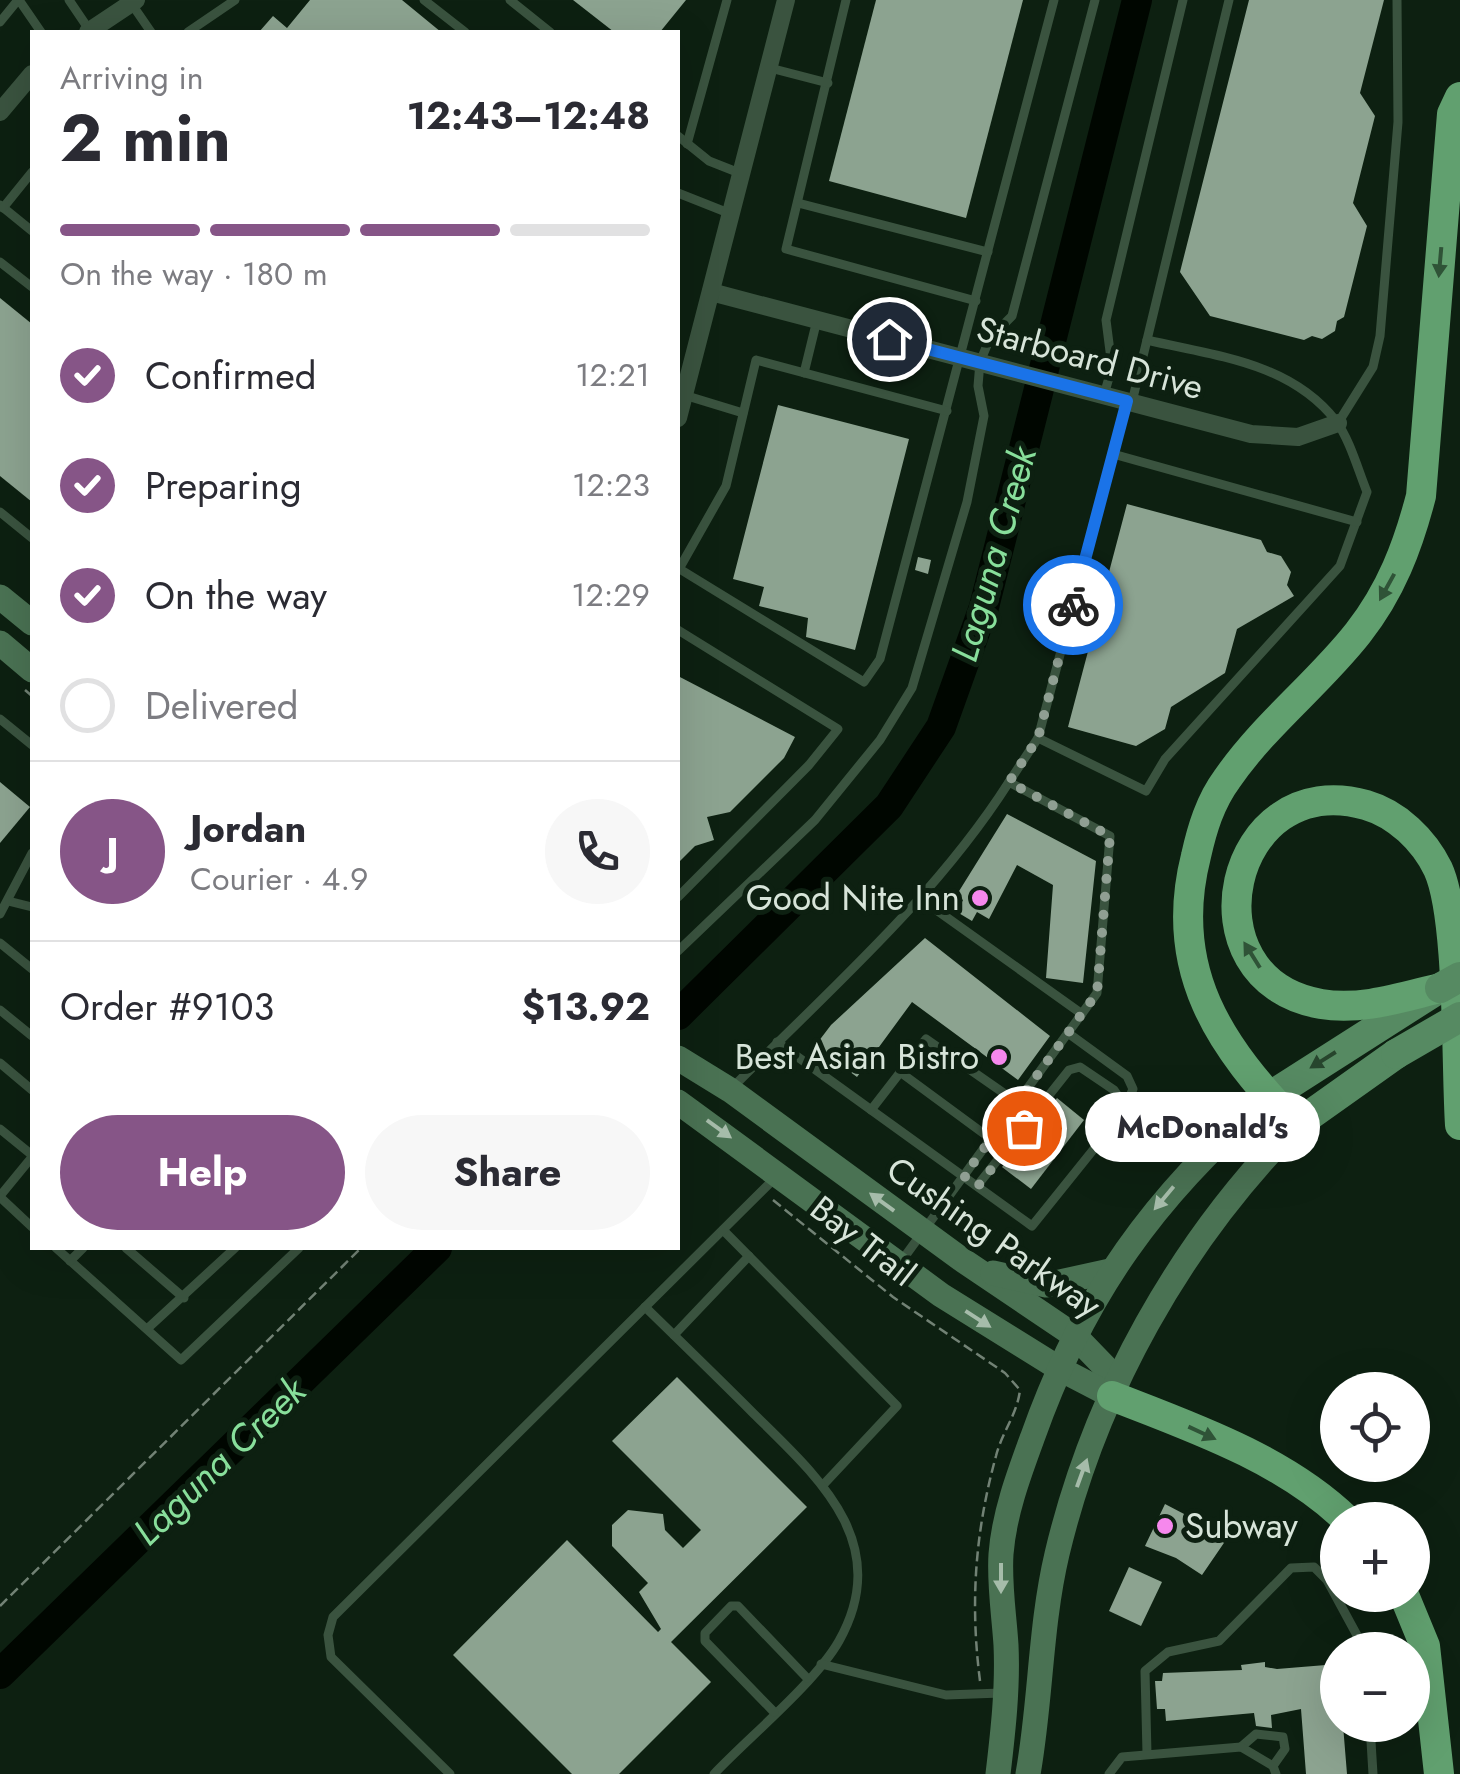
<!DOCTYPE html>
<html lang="en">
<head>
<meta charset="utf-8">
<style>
	:root { --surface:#fff; --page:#f7f7f7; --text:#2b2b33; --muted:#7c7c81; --line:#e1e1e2; --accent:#865587 }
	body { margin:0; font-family:Jost,sans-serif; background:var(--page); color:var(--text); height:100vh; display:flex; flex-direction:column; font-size:38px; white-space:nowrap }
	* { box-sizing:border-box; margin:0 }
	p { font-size:32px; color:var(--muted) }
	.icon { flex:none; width:55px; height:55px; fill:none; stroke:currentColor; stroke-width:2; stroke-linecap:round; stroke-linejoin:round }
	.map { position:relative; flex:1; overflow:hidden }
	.panel { position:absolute; left:30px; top:30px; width:650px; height:1220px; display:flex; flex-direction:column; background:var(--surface); border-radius:0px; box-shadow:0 10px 40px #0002 }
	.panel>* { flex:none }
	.controls { position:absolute; left:1320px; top:1372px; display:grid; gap:20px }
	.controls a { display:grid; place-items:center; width:110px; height:110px; border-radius:50%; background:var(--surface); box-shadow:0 10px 40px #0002; font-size:50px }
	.pin { position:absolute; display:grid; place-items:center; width:85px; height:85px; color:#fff; margin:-42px; border:5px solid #fff; border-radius:50%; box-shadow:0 2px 10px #0007 }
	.courier { position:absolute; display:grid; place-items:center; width:100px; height:100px; margin:-50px; border:8px solid #1a73e8; border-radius:50%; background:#fff; color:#222; box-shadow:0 2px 12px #0007 }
	.bubble { position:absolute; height:70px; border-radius:35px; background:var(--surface); box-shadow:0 10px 40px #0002; font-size:32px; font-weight:700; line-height:70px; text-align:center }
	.head em { font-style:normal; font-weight:700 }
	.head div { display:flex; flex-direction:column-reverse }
	.head { display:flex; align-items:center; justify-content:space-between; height:170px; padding:0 30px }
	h1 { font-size:65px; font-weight:700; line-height:75px }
	.bar { display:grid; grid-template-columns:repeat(4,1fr); gap:15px 10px; align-content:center; height:120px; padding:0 30px }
	.bar i { height:12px; border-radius:8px; background:var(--line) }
	.bar .current { background:var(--accent) }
	.bar p { grid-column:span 4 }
	.line { display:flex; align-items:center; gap:25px; padding:0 30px; border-top:2px solid var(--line) }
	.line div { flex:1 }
	.round { display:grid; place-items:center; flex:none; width:105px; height:105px; border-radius:52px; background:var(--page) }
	ol { padding:0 30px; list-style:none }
	li { display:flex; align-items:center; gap:30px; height:110px }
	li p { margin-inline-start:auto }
	li .icon { padding:10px; border-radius:50%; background:var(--accent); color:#fff; stroke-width:4 }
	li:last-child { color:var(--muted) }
	li i { width:55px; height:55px; border:5px solid var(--line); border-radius:50% }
	.cta { display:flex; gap:20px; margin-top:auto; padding:20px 30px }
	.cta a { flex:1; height:115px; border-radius:60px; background:var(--accent); color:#fff; font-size:40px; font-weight:700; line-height:115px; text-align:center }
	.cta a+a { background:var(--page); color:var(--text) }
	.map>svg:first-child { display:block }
</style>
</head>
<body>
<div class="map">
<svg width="1460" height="1774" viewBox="0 0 1460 1774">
	<rect width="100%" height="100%" fill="#0d2011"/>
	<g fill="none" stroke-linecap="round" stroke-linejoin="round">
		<g stroke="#000600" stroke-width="30">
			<polyline points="678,1015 889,806 941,727 984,607 1137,0"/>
			<polyline points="0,1674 437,1248"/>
		</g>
	</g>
	<g fill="#8ca390">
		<polygon points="310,0 402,0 441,32 259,32 273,16 287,28"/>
		<polygon points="573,0 686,0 660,32 614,32"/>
		<polygon points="876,0 1023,0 966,218 829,181"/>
		<polygon points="1249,0 1384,0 1360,93 1375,116 1353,203 1367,226 1344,317 1337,321 1335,331 1322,339 1312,336 1304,340 1210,316 1180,272"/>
		<polygon points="0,298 32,324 32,502 0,476"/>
		<polygon points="778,405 909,439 855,650 806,637 808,618 759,606 764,587 733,579"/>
		<polygon points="1127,504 1261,540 1267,552 1281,556 1291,572 1287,585 1294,596 1237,629 1225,673 1171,707 1165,729 1136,746 1068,727"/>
		<polygon points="918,557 931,560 928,574 915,570"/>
		<polygon points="678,676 795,737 784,758 730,812 707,817 714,840 695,846 678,863"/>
		<polygon points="0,782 30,807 0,843"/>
		<polygon points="1007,814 1096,861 1083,983 1046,978 1053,885 1017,865 989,919 977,912 972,921 957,912 963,900 956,896"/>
		<polygon points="925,938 1050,1036 1018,1080 912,1002 857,1077 815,1046 831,1025"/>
		<polygon points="1057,1098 1084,1120 1031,1189 1002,1167"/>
		<polygon points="677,1377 807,1507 671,1642 711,1682 619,1774 572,1774 453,1655 567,1540 658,1632 661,1629 639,1592 648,1583 612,1546 612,1525 628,1510 663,1514 665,1530 683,1548 701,1530 612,1441"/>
		<polygon points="1165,1504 1228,1537 1202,1575 1176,1558 1145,1546"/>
		<polygon points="1129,1567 1162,1582 1141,1626 1109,1611"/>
		<polygon points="1265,1662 1265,1667 1277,1669 1338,1664 1338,1725 1343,1725 1347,1774 1306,1774 1301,1709 1271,1715 1272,1728 1256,1726 1254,1713 1166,1721 1165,1709 1157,1709 1155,1681 1162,1681 1163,1673 1242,1670 1241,1665"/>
	</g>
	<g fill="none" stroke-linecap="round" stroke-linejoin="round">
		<g stroke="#728275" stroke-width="2.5" stroke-dasharray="10 5" stroke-linecap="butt">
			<polyline points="25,690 32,696"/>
			<path d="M773 1200 893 1297 1005 1373 1020 1390C1017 1415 1002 1432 996 1456 975 1532 970 1603 980 1681"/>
			<polyline points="0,1606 361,1248"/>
		</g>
		<g stroke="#3a533f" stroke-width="9">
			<polyline points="19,0 41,32"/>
			<polyline points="69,0 90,31"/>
			<polyline points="424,0 465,32"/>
			<polyline points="510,0 550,32"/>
			<polyline points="846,0 786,249 976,301"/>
			<polyline points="131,3 151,32"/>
			<polyline points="0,22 18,0"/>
			<polyline points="188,32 235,0"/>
			<polyline points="770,68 828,83"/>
			<polyline points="678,136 709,161 742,174"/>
			<polyline points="687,144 727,0"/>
			<polyline points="678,193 731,214"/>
			<polyline points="798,203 988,252"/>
			<polyline points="0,205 32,231"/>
			<polyline points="3,208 32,172"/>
			<polyline points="0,262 32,287"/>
			<polyline points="804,373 817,320"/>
			<polyline points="684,395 743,413"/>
			<polyline points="1104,395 1112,367 1106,320 1183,0"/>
			<path d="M1127 401 1038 738 1146 791 1165 759 1340 566 1367 492C1358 470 1350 440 1336 421 1290 362 1215 356 1147 340"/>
			<polyline points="1132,402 1229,0"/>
			<polyline points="1338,423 1373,367 1380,336 1398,122 1397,0"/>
			<polyline points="1113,454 1357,522"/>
			<polyline points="0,512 32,538"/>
			<polyline points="678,568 864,682 880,659 1054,0"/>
			<polyline points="679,569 726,486 756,360 947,411"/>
			<polyline points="678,630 838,729 809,765 678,897"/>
			<polyline points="0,719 32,745"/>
			<polyline points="1009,782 1038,738"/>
			<polyline points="921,899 1082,1014"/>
			<polyline points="8,901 32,907"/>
			<polyline points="0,914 32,853"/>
			<polyline points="0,943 32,969"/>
			<polyline points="678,951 815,820 880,740 912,688 967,502 984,416 978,386 980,362 990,338 1012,316 1095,0"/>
			<polyline points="0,1010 32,1036"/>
			<polyline points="777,1042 1032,1226 1122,1114 1133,1089 1127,1076 1068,1033"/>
			<polyline points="0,1063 32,1090"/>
			<polyline points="900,1072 991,1139"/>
			<path d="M733 1087C830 989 935 898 1009 782L1110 836 1097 993 900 1263"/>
			<polyline points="871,1110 926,1039 1018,1103"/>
			<polyline points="0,1129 32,1155"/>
			<polyline points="977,1186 1069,1070 1080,1067 1114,1090 1125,1106"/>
			<polyline points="0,1196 32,1157"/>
			<polyline points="0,1197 32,1227"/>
			<polyline points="723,1230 897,1406 824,1484"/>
			<polyline points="56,1248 181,1360 299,1248"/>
			<polyline points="126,1248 184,1298"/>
			<polyline points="70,1261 83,1248"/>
			<path d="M645 1307C682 1343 718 1378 754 1414 818 1477 894 1543 839 1641 815 1683 749 1737 714 1774"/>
			<polyline points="147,1329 235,1248"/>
			<polyline points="674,1335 749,1256"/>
			<polyline points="821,1664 946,1695 1001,1693"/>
			<polyline points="774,1712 705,1641 705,1633 731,1606 738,1606 807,1678"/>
			<polyline points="1370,1725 1373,1774"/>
			<polyline points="1241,1747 1256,1734 1283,1737 1285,1749 1273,1766"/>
			<polyline points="1147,1754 1145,1671 1168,1652 1219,1641 1291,1568 1314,1567 1327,1580 1365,1650"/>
			<polyline points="450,1774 331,1657 328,1635 333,1617 776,1177"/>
			<polyline points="1109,1774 1122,1757 1241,1747 1273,1766 1276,1774"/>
		</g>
		<g stroke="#3a533f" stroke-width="18">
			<polyline points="88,32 136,0"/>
			<polyline points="0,112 32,74"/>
			<polyline points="711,292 1251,434 1298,437 1338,423"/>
			<polyline points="678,418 786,0"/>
		</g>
		<g stroke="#4a7253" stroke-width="25">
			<polyline points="0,597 32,623"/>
			<polyline points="0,643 32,670"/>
			<polyline points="678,1058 730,1090 961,1259 1075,1336 1105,1367 1112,1396"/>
			<polyline points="678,1102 941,1295 1060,1369 1112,1396"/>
			<polyline points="993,1273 1046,1285 1110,1271"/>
			<path d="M998 1774C1003 1732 1008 1688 1006 1645 1004 1614 999 1584 1001 1554 1004 1514 1019 1474 1033 1436 1083 1295 1155 1194 1269 1097"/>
			<path d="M1028 1774C1041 1701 1040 1626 1057 1554 1095 1394 1180 1242 1296 1125"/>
		</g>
		<g stroke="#568a62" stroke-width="30">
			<polyline points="1269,1097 1435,991"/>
			<polyline points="1296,1125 1396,1054"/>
		</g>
		<g stroke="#61a06f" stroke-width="30">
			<path d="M1440 988C1402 997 1361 1011 1321 1004 1181 980 1228 766 1366 805 1397 814 1424 840 1438 869 1460 917 1456 1065 1460 1125"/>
			<path d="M1296 1125C1220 1047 1167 970 1196 856 1202 829 1210 802 1227 779 1264 725 1318 684 1358 633 1391 591 1408 546 1421 496L1452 114 1460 97"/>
			<path d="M1112 1396C1192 1427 1284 1459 1347 1520"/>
			<polyline points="1404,1595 1425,1646 1439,1774"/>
		</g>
		<g stroke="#568a62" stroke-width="30">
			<polyline points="1440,988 1460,977"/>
			<polyline points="1396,1054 1460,1017"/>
		</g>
	</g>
	<defs><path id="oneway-solid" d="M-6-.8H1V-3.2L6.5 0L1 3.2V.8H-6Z" transform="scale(2.5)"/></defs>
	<g fill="#2f5337">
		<use href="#oneway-solid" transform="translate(1440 262) rotate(95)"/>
		<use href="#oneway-solid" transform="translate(1387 587) rotate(119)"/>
		<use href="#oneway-solid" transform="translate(1252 955) rotate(-122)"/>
		<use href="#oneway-solid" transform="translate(1202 1433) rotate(25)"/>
	</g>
	<use fill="#27452d" href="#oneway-solid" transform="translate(1323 1060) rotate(148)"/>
	<g fill="#a6bcaa">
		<use href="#oneway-solid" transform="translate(719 1129) rotate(36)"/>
		<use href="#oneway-solid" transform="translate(1164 1198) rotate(130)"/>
		<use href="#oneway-solid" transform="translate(882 1202) rotate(-144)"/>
		<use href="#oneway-solid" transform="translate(978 1319) rotate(33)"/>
		<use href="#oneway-solid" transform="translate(1082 1473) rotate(-70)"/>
		<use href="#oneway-solid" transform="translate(1001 1578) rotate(90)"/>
	</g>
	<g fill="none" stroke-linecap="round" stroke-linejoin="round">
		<polyline stroke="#909f93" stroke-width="10" stroke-dasharray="0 18" points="1024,1128 978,1186 964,1176 1097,993 1110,836 1009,782 1038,738 1073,605"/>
		<polyline stroke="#1a73e8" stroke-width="12" points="889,339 1127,401 1073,605"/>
	</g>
	<g fill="#f688ed" stroke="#0d2011" stroke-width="4">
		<circle cx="980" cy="898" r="10"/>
		<circle cx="999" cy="1057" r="10"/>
		<circle cx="1165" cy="1526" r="10"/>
	</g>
	<g text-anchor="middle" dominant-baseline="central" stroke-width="10" stroke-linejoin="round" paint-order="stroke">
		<g font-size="35" fill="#d7e4d9" stroke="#0d2011">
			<text transform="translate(1090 358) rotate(15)">Starboard Drive</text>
			<text transform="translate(994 1237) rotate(35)">Cushing Parkway</text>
			<text transform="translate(863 1241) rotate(38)">Bay Trail</text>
		</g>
		<g font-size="35" fill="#d7e4d9" stroke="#0d2011" text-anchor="end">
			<text x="960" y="898">Good Nite Inn</text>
			<text x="979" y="1057">Best Asian Bistro</text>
			<text x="1185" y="1526" text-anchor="start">Subway</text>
		</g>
		<g font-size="38" font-style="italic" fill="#88df9b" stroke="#0d2011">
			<text transform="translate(993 554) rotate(-74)">Laguna Creek</text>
			<text transform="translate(219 1461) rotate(-44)">Laguna Creek</text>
		</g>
	</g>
</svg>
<div class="controls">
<a><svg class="icon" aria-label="locate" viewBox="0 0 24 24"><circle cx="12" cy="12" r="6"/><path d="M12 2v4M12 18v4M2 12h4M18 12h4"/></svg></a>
<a>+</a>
<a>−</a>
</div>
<div class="pin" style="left:1024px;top:1128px;background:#ea580c"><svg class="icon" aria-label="bag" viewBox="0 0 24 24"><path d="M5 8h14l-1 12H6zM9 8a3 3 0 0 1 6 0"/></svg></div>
<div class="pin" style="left:889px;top:339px;background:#1f2937"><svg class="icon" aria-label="home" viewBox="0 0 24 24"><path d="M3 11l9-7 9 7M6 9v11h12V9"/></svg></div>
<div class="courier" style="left:1073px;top:605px"><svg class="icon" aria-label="bike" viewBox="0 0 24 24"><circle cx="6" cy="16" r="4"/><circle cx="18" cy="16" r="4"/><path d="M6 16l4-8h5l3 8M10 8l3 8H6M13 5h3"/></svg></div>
<div class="bubble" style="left:1085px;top:1092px;width:235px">McDonald's</div>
<section class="panel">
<div class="head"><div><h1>2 min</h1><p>Arriving in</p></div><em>12:43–12:48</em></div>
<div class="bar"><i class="current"></i><i class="current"></i><i class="current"></i><i></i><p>On the way · 180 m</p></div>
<ol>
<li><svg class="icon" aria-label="check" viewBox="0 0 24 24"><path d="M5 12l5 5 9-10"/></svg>Confirmed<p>12:21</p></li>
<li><svg class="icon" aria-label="check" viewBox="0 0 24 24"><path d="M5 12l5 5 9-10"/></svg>Preparing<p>12:23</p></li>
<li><svg class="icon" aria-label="check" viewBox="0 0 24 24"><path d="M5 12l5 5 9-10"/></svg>On the way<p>12:29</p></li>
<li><i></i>Delivered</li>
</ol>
<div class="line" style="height:180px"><b class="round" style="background:var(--accent);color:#fff">J</b><div><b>Jordan</b><p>Courier · 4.9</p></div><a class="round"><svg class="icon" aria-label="phone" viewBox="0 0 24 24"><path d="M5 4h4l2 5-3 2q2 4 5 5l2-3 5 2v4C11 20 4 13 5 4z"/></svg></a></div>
<div class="line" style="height:130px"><div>Order #9103</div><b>$13.92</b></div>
<div class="cta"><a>Help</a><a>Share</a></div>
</section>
</div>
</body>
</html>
